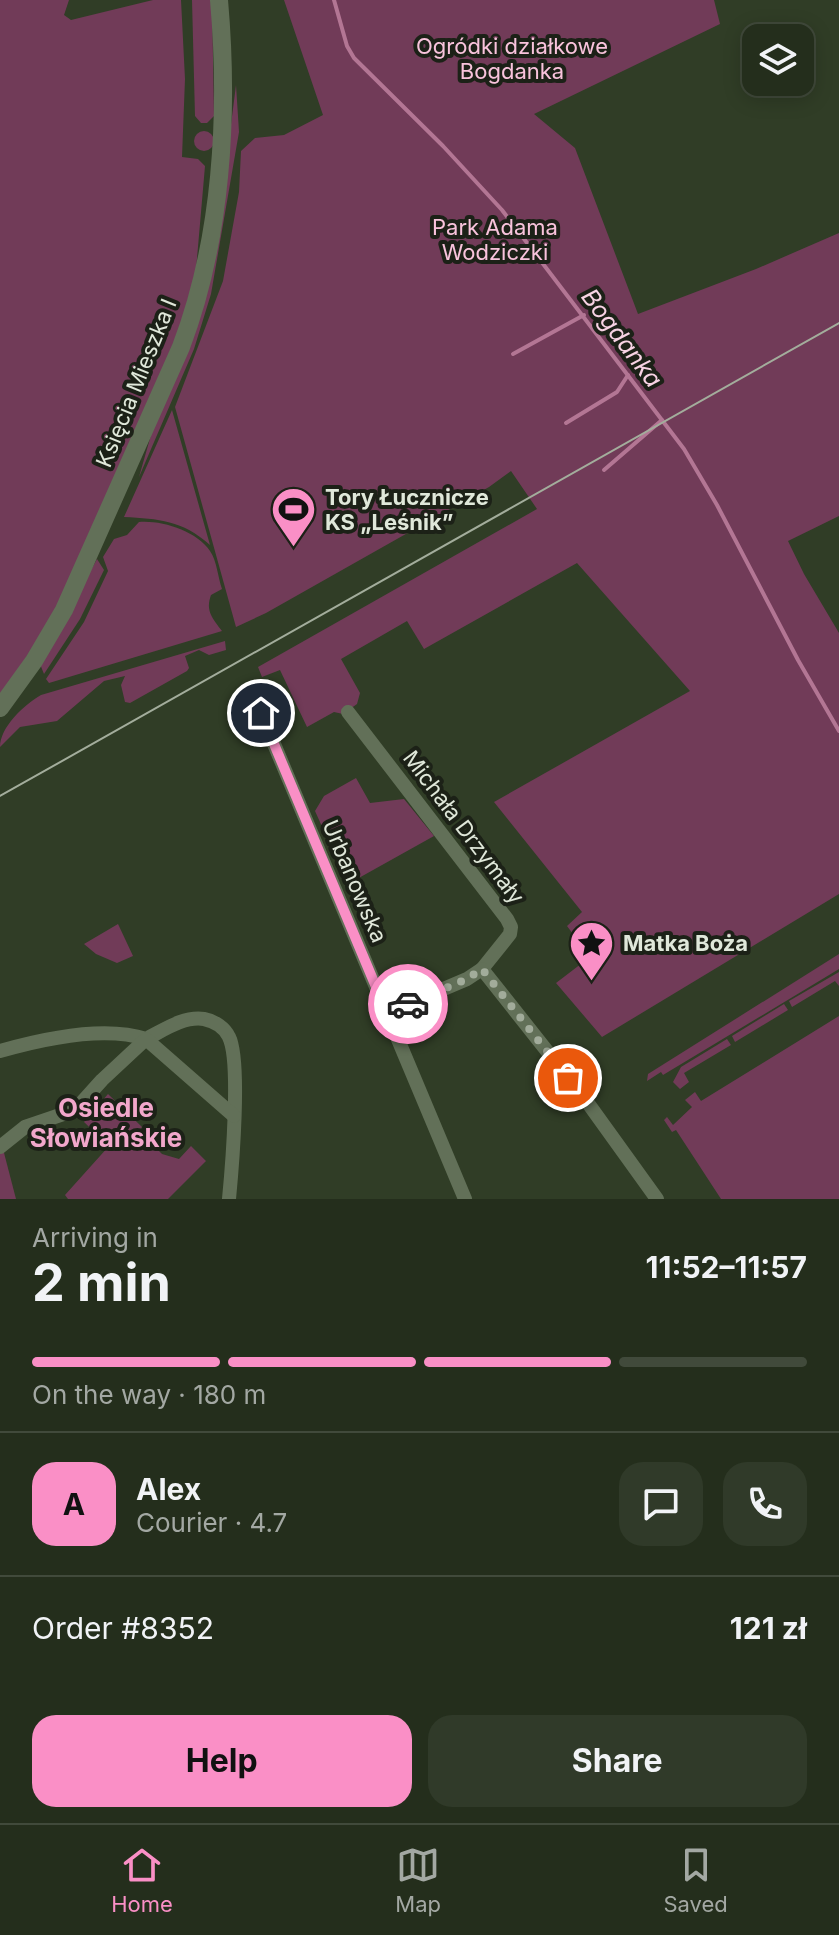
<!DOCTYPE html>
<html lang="en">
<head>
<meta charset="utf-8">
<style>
	:root { --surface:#242e1c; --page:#303a29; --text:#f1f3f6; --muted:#a3a8a3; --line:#414a3b; --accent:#fa8fc6 }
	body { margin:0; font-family:Inter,sans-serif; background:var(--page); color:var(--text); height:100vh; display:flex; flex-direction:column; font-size:30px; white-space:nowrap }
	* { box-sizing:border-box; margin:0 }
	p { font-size:26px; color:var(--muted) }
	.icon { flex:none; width:44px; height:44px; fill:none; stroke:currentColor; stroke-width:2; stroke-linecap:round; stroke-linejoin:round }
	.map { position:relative; height:1199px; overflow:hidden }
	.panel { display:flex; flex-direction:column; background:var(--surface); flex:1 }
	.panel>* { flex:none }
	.buttons { position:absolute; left:742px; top:24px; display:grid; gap:16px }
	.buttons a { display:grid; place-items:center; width:72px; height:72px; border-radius:16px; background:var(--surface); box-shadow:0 4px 20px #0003,0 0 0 2px var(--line); font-size:40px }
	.pin { position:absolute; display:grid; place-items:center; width:68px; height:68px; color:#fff; margin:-34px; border:4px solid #fff; border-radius:50%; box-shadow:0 2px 8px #0007 }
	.courier { position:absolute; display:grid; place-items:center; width:80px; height:80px; margin:-40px; border:6px solid #fa8fc6; border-radius:50%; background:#fff; color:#222; box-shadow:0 2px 10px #0007 }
	.headline em { font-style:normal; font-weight:700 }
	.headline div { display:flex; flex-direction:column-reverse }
	.headline { display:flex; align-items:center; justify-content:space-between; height:136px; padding:0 32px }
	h1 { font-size:52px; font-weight:700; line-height:60px }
	.bar { display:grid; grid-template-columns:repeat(4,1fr); gap:12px 8px; align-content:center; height:96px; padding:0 32px }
	.bar i { height:10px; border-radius:6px; background:var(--line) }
	.bar .active { background:var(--accent) }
	.bar p { grid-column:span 4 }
	.line { display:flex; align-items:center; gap:20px; padding:0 32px; border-top:2px solid var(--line) }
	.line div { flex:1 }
	.round { display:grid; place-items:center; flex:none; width:84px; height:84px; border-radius:24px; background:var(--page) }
	.primary-button { display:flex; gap:16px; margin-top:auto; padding:16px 32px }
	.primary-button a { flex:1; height:92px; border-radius:24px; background:var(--accent); color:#111; font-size:32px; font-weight:700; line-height:92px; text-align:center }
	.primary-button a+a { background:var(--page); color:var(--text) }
	.dock { display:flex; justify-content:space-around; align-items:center; height:112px; border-top:2px solid var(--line); background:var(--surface); font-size:22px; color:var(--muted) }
	.dock a { display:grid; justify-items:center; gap:4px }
	.dock .active { color:var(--accent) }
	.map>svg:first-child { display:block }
</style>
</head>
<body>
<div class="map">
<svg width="839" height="1199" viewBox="0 0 839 1199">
	<rect width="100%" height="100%" fill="#303d26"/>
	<g fill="#713b58">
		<polygon points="0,0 69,0 64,15 71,20 153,0 181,0 185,79 182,157 198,159 205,166 196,270 179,332 55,613 0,698"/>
		<polygon points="192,0 212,0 214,116 207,123 201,123 195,116"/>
		<polygon points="284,0 714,0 720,24 534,114 575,148 638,314 756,269 839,233 839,516 788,541 804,574 839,633 839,894 602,1037 556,983 590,957 567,926 582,912 494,802 690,691 577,563 424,649 407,621 341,659 360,693 357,704 343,714 334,712 307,727 280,670 262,677 258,667 537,509 511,471 489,487 266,613 236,627 175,407 223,281 239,192 241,151 255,138 284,135 323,115"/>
		<polygon points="236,85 239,132 211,294 194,349 139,477 224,180"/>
		<circle cx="204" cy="141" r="10"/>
		<path d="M172 410 210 545C182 520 159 519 124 517Z"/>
		<path d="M139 522C162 520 197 531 210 551 217 561 218 578 222 589L211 595C205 611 213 619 222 631L49 683 46 679 84 622 108 571 103 557 114 539 127 535Z"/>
		<polygon points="97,559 104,570 80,619 44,674 40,664"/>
		<path d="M225 641 226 650 209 655 199 650 185 656 189 668 187 671 130 703 125 702 121 685 125 676 104 681 57 721 20 727 0 747C0 727 24 705 41 695Z"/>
		<polygon points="356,778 370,803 404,799 434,836 348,884 315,811 324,796"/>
		<polygon points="118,924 133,956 117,963 96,954 84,944"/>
		<polygon points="839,954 839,969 663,1075 661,1072 647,1081 648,1074"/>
		<polygon points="839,972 839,986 835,981 792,1007 789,1001"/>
		<polygon points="784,1004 788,1010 735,1042 732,1036"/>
		<polygon points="839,1016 839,1199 721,1199 676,1130 672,1132 664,1120 667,1117 673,1125 692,1107 685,1100 695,1092 701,1101"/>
		<polygon points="727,1039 731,1045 684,1073 689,1082 680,1089 673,1082 681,1067"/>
		<polygon points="108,1094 142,1127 139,1131 162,1154 179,1159 191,1146 206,1161 168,1199 68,1199 65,1195 109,1146 84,1122"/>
		<polygon points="0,1149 3,1149 16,1199 0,1199"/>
	</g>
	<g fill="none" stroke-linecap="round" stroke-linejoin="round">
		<g stroke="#b37694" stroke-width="4">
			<polyline points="334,0 347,46 354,58 443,146 502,210 684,449 717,505 798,660 839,731"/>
			<polyline points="513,354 584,315"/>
			<polyline points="566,423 617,392 628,375"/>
			<polyline points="604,470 662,420"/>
		</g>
		<g stroke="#627058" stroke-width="14">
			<polyline points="348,712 507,919 511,927 510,934 482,969 585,1099 657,1199"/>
			<polyline points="261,713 465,1199"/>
			<polyline points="387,1013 467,979 482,969"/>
			<path d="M0 1051C42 1039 104 1025 146 1039 164 1030 183 1016 204 1019 215 1021 225 1028 229 1037 241 1061 232 1168 229 1199"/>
			<polyline points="0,1147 25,1127 75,1110 102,1080 146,1039 234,1116"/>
		</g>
		<path stroke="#627058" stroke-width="18" d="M0 708 34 661 64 610 181 347C222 239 229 114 219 0"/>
		<polyline stroke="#a3ad9c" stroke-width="2" points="0,796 839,323"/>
	</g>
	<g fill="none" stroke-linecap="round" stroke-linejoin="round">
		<polyline stroke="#a2ac9b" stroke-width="8" stroke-dasharray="0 14.4" points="408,1004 467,979 482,969 568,1078"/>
		<polyline stroke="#fa8fc6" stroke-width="10" points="261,713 387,1013 408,1004"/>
	</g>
	<defs>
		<symbol id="stadium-pin" viewBox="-11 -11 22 30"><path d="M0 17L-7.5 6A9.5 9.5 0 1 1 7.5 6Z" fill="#fa8fc6" stroke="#1c2117"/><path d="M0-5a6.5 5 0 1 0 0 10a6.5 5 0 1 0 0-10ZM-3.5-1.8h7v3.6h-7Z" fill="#111"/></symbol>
		<symbol id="sight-pin" viewBox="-11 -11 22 30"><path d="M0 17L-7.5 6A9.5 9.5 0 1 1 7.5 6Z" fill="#fa8fc6" stroke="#1c2117"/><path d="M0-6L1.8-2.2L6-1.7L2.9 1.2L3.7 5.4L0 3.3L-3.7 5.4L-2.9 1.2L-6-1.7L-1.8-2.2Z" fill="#111"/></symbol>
	</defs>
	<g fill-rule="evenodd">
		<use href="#stadium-pin" x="268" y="484" width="51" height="69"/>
		<use href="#sight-pin" x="566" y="918" width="51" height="69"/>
	</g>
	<g text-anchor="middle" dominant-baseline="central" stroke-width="8" stroke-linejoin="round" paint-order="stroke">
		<g font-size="22" fill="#f9c3dc" stroke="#1c2117">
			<text x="512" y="46">Ogródki działkowe<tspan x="512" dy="25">Bogdanka</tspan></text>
			<text x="495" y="227">Park Adama<tspan x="495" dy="25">Wodziczki</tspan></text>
		</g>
		<g font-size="22" fill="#e0e8da" stroke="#1c2117">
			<text transform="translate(136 383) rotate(-68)">Księcia Mieszka I</text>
			<text transform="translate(464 827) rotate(53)">Michała Drzymały</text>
			<text transform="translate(355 881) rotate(67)">Urbanowska</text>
		</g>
		<g font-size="22" font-weight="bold" fill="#e0e8da" stroke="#1c2117" text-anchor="start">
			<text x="325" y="497">Tory Łucznicze<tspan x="325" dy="25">KS „Leśnik”</tspan></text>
			<text x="623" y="943">Matka Boża</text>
		</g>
		<g font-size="24" font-style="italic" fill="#f8d3e4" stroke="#1c2117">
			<text transform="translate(622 338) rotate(53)">Bogdanka</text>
		</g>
		<g font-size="26" font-weight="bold" fill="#f2a7cb" stroke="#1c2117">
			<text x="106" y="1107">Osiedle<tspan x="106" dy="30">Słowiańskie</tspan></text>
		</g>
	</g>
</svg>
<div class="buttons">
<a><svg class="icon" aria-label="layers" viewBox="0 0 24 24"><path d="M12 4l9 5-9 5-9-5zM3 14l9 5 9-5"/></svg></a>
</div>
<div class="pin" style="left:568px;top:1078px;background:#ea580c"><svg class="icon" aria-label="bag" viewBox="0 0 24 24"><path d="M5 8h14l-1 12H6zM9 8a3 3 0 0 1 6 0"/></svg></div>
<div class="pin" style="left:261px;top:713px;background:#1f2937"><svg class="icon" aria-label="home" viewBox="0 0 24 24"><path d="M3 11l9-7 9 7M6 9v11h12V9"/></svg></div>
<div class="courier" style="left:408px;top:1004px"><svg class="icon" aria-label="car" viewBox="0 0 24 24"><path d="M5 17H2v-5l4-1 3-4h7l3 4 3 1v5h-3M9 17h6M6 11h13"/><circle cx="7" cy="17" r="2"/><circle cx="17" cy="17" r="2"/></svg></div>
</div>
<section class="panel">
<div class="headline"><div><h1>2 min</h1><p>Arriving in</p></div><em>11:52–11:57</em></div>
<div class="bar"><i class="active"></i><i class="active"></i><i class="active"></i><i></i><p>On the way · 180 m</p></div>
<div class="line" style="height:144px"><b class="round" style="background:var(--accent);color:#111">A</b><div><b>Alex</b><p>Courier · 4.7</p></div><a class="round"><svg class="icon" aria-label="chat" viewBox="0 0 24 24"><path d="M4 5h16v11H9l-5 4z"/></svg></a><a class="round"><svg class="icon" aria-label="phone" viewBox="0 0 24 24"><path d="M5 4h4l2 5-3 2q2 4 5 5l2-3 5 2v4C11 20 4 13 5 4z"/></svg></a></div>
<div class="line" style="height:104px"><div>Order #8352</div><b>121 zł</b></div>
<div class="primary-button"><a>Help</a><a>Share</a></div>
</section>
<nav class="dock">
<a class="active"><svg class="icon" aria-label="home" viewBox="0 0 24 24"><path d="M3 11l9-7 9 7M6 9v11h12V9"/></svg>Home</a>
<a><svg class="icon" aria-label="map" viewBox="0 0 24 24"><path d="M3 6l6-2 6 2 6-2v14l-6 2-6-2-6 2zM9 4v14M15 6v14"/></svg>Map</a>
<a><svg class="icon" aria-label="saved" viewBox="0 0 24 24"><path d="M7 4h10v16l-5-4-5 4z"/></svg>Saved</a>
</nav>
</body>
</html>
